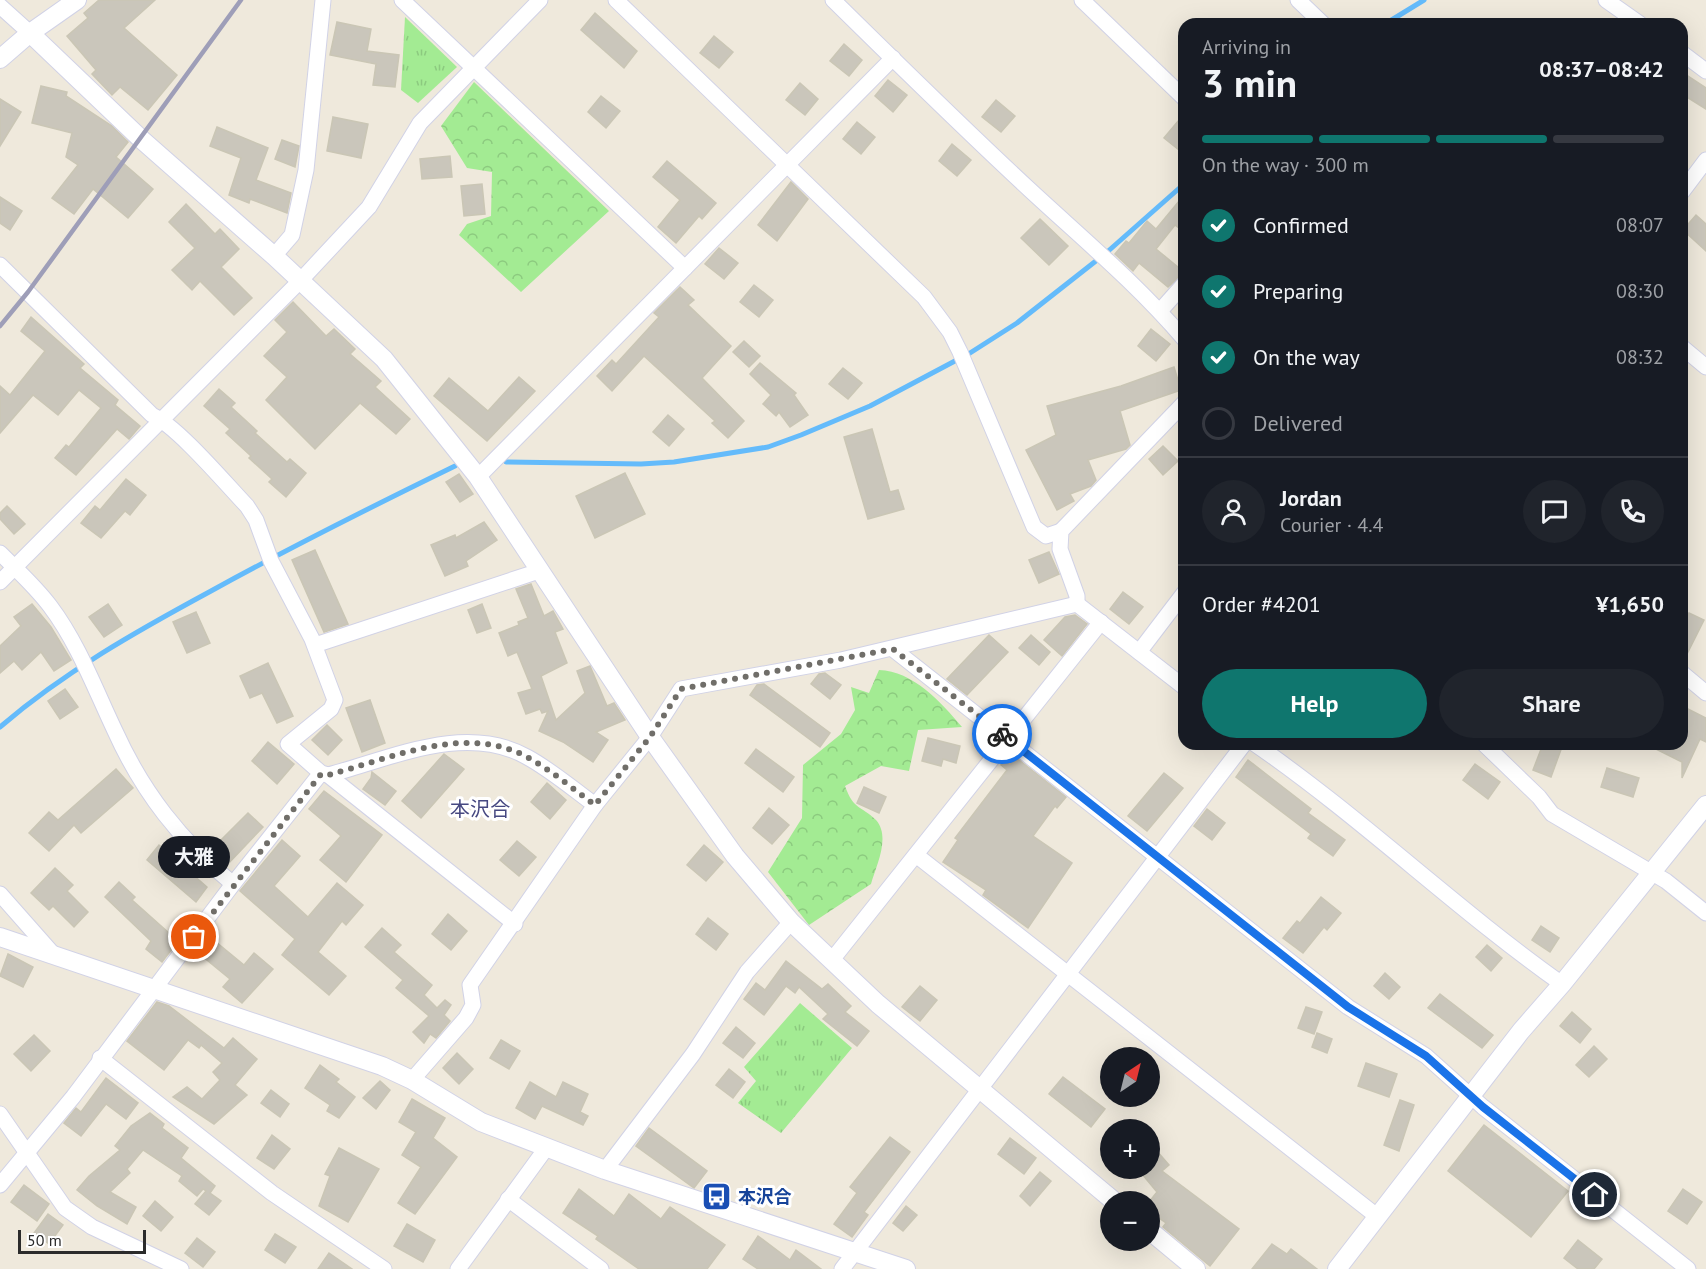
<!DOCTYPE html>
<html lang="en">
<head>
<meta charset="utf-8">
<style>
	:root { --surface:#171b24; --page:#20242c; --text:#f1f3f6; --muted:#9ea1a6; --line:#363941; --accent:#0f766e }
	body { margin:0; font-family:"PT Sans","Noto Sans JP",sans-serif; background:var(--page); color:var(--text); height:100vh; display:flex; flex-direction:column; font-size:22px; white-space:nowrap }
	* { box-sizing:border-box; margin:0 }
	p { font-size:20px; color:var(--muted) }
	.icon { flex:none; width:33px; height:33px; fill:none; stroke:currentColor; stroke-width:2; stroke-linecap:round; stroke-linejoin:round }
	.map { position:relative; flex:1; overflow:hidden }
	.side { position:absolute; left:1178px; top:18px; width:510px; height:732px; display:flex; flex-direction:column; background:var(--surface); border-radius:18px; box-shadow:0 6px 24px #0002 }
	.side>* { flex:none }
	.needle { width:39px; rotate:35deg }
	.buttons { position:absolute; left:1100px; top:1047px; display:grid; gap:12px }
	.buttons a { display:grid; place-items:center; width:60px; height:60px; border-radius:50%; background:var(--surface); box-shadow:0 6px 24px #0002; font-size:30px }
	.scale { position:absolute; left:18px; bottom:15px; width:128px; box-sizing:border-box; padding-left:6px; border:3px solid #2b2b2b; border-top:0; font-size:16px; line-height:21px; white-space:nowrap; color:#2b2b2b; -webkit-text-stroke:4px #fff; paint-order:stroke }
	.pin { position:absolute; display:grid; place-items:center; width:51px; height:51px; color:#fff; margin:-26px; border:3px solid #fff; border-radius:50%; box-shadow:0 2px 6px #0007 }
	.courier { position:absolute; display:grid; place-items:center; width:60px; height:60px; margin:-30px; border:4px solid #1a73e8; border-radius:50%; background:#fff; color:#222; box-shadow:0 2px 8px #0007 }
	.bubble { position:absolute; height:42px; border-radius:21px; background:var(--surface); box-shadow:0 6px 24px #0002; font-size:20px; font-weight:700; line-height:42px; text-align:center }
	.headline em { font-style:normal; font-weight:700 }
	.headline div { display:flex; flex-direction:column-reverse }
	.headline { display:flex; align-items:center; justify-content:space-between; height:102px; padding:0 24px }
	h1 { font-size:39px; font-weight:700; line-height:45px }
	.bar { display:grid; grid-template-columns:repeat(4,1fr); gap:9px 6px; align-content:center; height:72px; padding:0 24px }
	.bar i { height:8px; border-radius:4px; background:var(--line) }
	.bar .on { background:var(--accent) }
	.bar p { grid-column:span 4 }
	.line { display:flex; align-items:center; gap:15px; padding:0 24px; border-top:2px solid var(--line) }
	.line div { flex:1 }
	.round { display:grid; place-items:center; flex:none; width:63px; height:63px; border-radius:32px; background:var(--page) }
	ol { padding:0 24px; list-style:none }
	li { display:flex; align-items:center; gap:18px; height:66px }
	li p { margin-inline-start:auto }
	li .icon { padding:6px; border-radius:50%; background:var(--accent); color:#fff; stroke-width:4 }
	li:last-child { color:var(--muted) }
	li i { width:33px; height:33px; border:3px solid var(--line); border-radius:50% }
	.cta { display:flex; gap:12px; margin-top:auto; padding:12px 24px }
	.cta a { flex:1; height:69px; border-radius:36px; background:var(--accent); color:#fff; font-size:24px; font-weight:700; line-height:69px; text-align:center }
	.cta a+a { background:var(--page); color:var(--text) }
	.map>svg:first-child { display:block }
</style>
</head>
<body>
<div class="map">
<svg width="1706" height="1269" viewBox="0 0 1706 1269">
	<defs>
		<pattern id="grass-tufts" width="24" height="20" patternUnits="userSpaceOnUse" patternTransform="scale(1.5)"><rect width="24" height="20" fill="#a3eb93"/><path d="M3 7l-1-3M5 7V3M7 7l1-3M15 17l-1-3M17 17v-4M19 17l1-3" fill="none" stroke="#8cca7f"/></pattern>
		<pattern id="forest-crowns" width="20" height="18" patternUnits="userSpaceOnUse" patternTransform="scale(1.5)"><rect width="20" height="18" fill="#a3eb93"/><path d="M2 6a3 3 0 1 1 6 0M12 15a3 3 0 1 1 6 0" fill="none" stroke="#8cca7f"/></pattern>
	</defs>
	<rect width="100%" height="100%" fill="#efe9dc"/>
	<g fill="url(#grass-tufts)">
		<polygon points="405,17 457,67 418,103 401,90"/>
		<polygon points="800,1003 852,1048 781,1133 738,1103 756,1081 744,1067"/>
	</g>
	<g fill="url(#forest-crowns)">
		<polygon points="474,82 609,211 521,292 459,235 467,224 491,216 492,172 467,168 441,126"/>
		<path d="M879 670C913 671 941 702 962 727L918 730 909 771 881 766 845 786C854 811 861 805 876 820 891 837 876 866 871 884L809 925 768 872 802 818 803 765 841 734 855 710 851 687 869 693Z"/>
	</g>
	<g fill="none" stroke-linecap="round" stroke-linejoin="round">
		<g stroke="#64bbfb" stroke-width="5">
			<polyline points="1385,24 1424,0"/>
			<polyline points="506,462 641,464 674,462 768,447 801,435 870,406 970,353 1017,323 1106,253 1184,184"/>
			<path d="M0 727C64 672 137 631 211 591 291 547 373 506 455 466"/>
		</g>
	</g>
	<g fill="#cac6bb" stroke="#cac6b5" stroke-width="1.5">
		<polygon points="99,0 155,0 124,28 177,75 148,110 120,87 112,95 92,74 96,70 67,36 88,18 84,13"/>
		<polygon points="595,13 637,51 624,68 581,30"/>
		<polygon points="337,22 371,29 367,51 399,55 395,87 373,85 376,64 330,55"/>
		<polygon points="714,36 733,52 719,68 700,53"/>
		<polygon points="844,44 862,60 849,76 830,61"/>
		<polygon points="1682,72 1706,88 1706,109 1682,94"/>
		<polygon points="888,80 907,95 893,112 875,96"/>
		<polygon points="800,83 818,99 805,115 786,100"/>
		<polygon points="41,86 67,92 66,96 112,126 128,142 116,157 153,189 128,218 93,189 74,214 52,198 78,165 66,157 72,133 32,123"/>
		<polygon points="601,96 620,111 606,128 588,112"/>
		<polygon points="0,99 21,112 0,146"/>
		<polygon points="996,100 1015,116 1001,132 982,117"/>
		<polygon points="1184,114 1184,154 1164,138"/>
		<polygon points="333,117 368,124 361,158 327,151"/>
		<polygon points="857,122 875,137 861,154 843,139"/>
		<polygon points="217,127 268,148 256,180 291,193 287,213 250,199 249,203 229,195 241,158 210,146"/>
		<polygon points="282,140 299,146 295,167 275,159"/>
		<polygon points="952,144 971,160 957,176 939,161"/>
		<polygon points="450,156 452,177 422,179 420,159"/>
		<polygon points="667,161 716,203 702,219 699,216 676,243 658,227 680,200 653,177"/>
		<polygon points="791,182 808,199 777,241 758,225"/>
		<polygon points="482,184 485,214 464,216 461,186"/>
		<polygon points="1184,195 1184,232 1175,225 1156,249 1184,272 1168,287 1139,263 1133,271 1115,254 1126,241 1129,243 1147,221 1156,229"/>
		<polygon points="0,197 22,211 10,230 0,223"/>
		<polygon points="186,204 215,234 220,229 239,249 221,267 252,298 234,315 200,281 192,290 172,270 195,248 169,222"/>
		<polygon points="1696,215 1706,224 1706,251 1683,230"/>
		<polygon points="1040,219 1068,246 1049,265 1021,238"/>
		<polygon points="719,248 738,263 724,279 705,264"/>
		<polygon points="754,285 773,300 759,317 740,302"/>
		<polygon points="680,287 694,300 688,305 731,346 702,378 744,421 728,438 712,423 715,421 644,356 612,391 597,376 612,360 616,364 659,317 654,313"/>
		<polygon points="293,302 326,336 334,329 355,349 350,354 381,381 375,387 410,419 396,434 360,403 315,449 266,400 287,377 264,356 287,332 275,320"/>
		<polygon points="31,317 84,364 80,368 118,400 115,405 140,426 129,439 117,429 76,475 55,458 66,445 69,447 101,408 79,390 58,415 33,395 0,433 0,386 10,395 45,351 21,331"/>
		<polygon points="1151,329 1170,344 1156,361 1138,346"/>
		<polygon points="744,341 760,356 749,367 733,352"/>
		<polygon points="760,363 796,393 794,395 808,415 790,427 779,412 776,416 763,404 771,395 750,374"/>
		<polygon points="1174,367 1181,390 1120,411 1130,445 1126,449 1088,460 1096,480 1091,486 1070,494 1074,501 1057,510 1026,450 1056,435 1047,406 1121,386"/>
		<polygon points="843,368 862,383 848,399 829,384"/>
		<polygon points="519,377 535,391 487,441 434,396 449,378 488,411"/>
		<polygon points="219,389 235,403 231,407 257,431 255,433 287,462 290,459 306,473 286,497 269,482 272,479 249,458 251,456 226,433 230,429 204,406"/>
		<polygon points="668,415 684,429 669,446 653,432"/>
		<polygon points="872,429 890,492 898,490 904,509 868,519 844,437"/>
		<polygon points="1163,446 1178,461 1163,475 1149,459"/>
		<polygon points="625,473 645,514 595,538 576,496"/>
		<polygon points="459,474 473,494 460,502 446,482"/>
		<polygon points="126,479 146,495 130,515 125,511 101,538 81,523 95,506 100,510"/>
		<polygon points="7,506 25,524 14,534 0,519 0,513"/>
		<polygon points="484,522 497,540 466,561 468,566 445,576 431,545 455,535 456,538"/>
		<polygon points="315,550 348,624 324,632 292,560"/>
		<polygon points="1049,552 1059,574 1039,583 1029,560"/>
		<polygon points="531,584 544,616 553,611 563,629 555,632 567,663 541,676 556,720 585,693 577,671 590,666 607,706 614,703 625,720 596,732 608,740 593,762 563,742 539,731 548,711 542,713 540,709 526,714 518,693 532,689 517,652 508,656 499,633 519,625 518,622 528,618 516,589"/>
		<polygon points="1123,592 1143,607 1129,624 1110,609"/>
		<polygon points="32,604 51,627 71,660 54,671 41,652 22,670 14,661 0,673 0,646 21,626 14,617"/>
		<polygon points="108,604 122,625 104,637 89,617"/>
		<polygon points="482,604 491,628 477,633 468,610"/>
		<polygon points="196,612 210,643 187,653 173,622"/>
		<polygon points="1689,613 1704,620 1682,664 1682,629"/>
		<polygon points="1075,615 1087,624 1062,656 1044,640 1065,617"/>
		<polygon points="989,635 1008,652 967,695 947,679"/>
		<polygon points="1031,635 1050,652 1039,665 1019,648"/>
		<polygon points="268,663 293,716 277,723 262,693 250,698 240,676"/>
		<polygon points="825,673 841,685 830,699 811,684 819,674"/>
		<polygon points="764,684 830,733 820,747 750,695 757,685"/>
		<polygon points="65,689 78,707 60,719 48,701"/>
		<polygon points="370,700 385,743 362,752 346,708"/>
		<polygon points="1682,706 1706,718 1706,742 1700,739 1682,778 1682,762 1646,744 1682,744"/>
		<polygon points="327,725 342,740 328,755 312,740"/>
		<polygon points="928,738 960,746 956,763 943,759 941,766 922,761"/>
		<polygon points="268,742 294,764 277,784 252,761"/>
		<polygon points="1543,744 1563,744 1551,777 1533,770"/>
		<polygon points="756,749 794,777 783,792 745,763"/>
		<polygon points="1010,753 1066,797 1057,808 1055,806 1033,836 1072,863 1028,928 983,895 986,890 943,862 958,840 955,838 1007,770 1001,765"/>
		<polygon points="444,754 464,769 421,818 402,801"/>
		<polygon points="1248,760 1311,809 1308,813 1345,840 1333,856 1308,838 1311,834 1236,777"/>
		<polygon points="1475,764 1500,782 1488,799 1463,780"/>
		<polygon points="1607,768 1639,778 1633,797 1601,787"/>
		<polygon points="116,769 133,788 81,833 74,825 49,851 29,833 49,812 58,820"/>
		<polygon points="372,772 396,791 385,805 363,789 371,778"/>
		<polygon points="1164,773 1183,788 1147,831 1128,816"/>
		<polygon points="547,783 566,800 550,819 531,802"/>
		<polygon points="864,787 886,797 879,813 857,803"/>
		<polygon points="324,791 382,835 346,882 320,860 341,836 309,809"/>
		<polygon points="769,808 789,825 772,844 753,828"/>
		<polygon points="1207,809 1225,823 1212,840 1194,826"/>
		<polygon points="248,813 263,827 227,865 211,850"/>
		<polygon points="282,840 300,856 274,886 308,917 337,883 363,905 346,925 342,921 318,952 346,976 329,995 282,955 295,939 240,891"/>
		<polygon points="517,841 536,857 519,876 500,860"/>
		<polygon points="159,845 207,887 196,902 147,860"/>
		<polygon points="704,845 723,862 706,881 687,865"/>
		<polygon points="55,868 73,885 67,891 88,912 74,927 53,906 49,910 31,893"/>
		<polygon points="119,882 135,897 132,900 178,941 162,962 146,949 151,941 105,897"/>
		<polygon points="1321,897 1341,913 1327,930 1324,927 1303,953 1283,938 1297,921 1300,923"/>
		<polygon points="448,914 467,931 451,950 432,934"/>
		<polygon points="708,918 728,934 716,950 696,934"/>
		<polygon points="1541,926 1559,938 1550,952 1532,940"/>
		<polygon points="382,928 401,945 394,952 432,985 424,995 437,1008 445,1000 451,1005 444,1015 450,1021 436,1038 430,1034 424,1043 413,1032 429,1016 396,988 403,980 365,947"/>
		<polygon points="210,937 244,965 254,953 273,969 242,1003 223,987 230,979 197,952"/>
		<polygon points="1487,945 1502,958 1491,971 1476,957"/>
		<polygon points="8,954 33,967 23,987 0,976"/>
		<polygon points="786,961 822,989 828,984 851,1006 845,1012 869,1031 857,1046 823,1019 828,1014 799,987 795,993 786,986 764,1015 744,999 756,983 765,990"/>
		<polygon points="1385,973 1400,987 1389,999 1374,986"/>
		<polygon points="920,986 937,1000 920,1021 902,1007"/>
		<polygon points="1440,994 1493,1035 1482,1048 1428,1008"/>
		<polygon points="157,1002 169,1006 224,1048 233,1038 257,1059 235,1085 247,1095 214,1124 173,1097 187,1087 202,1099 220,1080 213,1072 222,1063 201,1045 199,1048 188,1040 164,1070 127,1041"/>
		<polygon points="1306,1007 1322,1012 1314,1034 1298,1028"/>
		<polygon points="1572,1012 1591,1029 1580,1043 1560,1026"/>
		<polygon points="736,1027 755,1043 743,1058 723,1043"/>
		<polygon points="1317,1033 1332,1039 1327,1053 1312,1047"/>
		<polygon points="34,1035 50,1051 31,1071 14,1054"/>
		<polygon points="501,1040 520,1051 509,1069 490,1058"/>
		<polygon points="1594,1046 1607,1059 1589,1077 1576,1065"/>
		<polygon points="457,1053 473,1069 459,1084 443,1068"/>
		<polygon points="1366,1063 1397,1074 1389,1097 1358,1086"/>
		<polygon points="320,1065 339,1079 336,1082 355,1097 339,1118 327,1111 330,1105 305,1088"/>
		<polygon points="729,1069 745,1082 733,1098 716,1085"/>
		<polygon points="1063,1077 1105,1109 1091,1127 1049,1094"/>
		<polygon points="106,1078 138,1103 126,1119 106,1104 81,1136 64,1123 76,1108 81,1112"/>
		<polygon points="380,1081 390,1090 376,1109 363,1098"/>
		<polygon points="530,1082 556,1097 563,1082 588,1094 580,1112 588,1116 583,1125 542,1106 535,1119 516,1108"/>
		<polygon points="271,1090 289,1104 280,1117 261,1103"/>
		<polygon points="412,1099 445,1118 433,1138 457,1157 415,1214 398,1203 421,1167 402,1155 416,1132 399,1122"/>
		<polygon points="1400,1100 1414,1105 1399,1151 1384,1145"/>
		<polygon points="150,1113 164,1124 162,1128 188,1148 181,1158 215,1186 210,1193 221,1201 209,1215 195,1204 206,1191 203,1189 197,1196 179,1181 182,1176 143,1150 127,1169 130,1173 110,1192 136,1207 127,1224 97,1206 77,1190 89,1176 120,1150 115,1146 131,1126"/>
		<polygon points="1484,1125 1568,1191 1531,1237 1448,1171"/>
		<polygon points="649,1128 707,1171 694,1188 636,1146"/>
		<polygon points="272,1135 290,1149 274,1169 257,1158"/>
		<polygon points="890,1137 910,1152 864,1212 868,1215 852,1237 834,1224 857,1193 850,1187"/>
		<polygon points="1010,1138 1036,1158 1024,1174 998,1154"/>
		<polygon points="1149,1142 1169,1165 1162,1171 1239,1229 1210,1266 1163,1227 1166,1223 1149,1211 1149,1202 1157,1192 1137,1168 1149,1168"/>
		<polygon points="339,1148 379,1169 348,1222 319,1206 330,1176 325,1174"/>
		<polygon points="1040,1172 1051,1181 1030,1206 1020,1196"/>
		<polygon points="24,1185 49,1204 37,1221 11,1202"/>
		<polygon points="579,1189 614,1216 629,1194 661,1219 670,1207 725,1245 707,1269 639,1269 596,1239 598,1236 563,1213"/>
		<polygon points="1683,1189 1702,1202 1687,1224 1668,1211"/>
		<polygon points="155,1201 173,1217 161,1231 143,1216"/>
		<polygon points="906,1206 917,1215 903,1231 893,1223"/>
		<polygon points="48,1214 63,1225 49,1244 34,1233"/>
		<polygon points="407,1224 435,1240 423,1262 394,1246"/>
		<polygon points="275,1234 296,1247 285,1263 265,1250"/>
		<polygon points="758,1236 790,1260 796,1250 821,1269 758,1269 743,1259"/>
		<polygon points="197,1238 215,1252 203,1267 185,1253"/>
		<polygon points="1578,1240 1602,1259 1594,1269 1578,1269 1564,1258"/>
		<polygon points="1272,1244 1287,1254 1291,1249 1317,1269 1252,1269"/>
		<polygon points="329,1253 352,1269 318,1269"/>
	</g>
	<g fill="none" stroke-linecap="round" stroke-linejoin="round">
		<defs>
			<g id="minor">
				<polyline points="402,0 685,268"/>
				<polyline points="616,0 924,297 950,332 960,352 1034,527 1046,536 1061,531"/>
				<path d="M833 0C898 64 963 128 1030 190 1083 239 1137 284 1184 339"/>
				<polyline points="1082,0 1184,98"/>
				<polyline points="1298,0 1323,24"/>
				<polyline points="1606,0 1640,24"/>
				<polyline points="0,6 30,33"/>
				<polyline points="1682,53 1706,71"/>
				<polyline points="1682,192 1706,160"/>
				<polyline points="274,256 292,235 306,170 323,0"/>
				<path d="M0 265 152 415C177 426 226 484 247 506L256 520 271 561 312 639 335 700 331 709 288 744 321 773 328 775 515 924"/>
				<polyline points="1160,311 1184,284"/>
				<polyline points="1682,347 1706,367"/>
				<polyline points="478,477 893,58"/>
				<path d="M0 553C17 570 36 587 50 606 78 643 95 689 115 731 143 793 181 841 233 884"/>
				<polyline points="0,582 300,281 369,207 420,123 540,0"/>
				<polyline points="1077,604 1077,596 1060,549 1061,531 1184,403"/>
				<polyline points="1077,604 1184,687"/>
				<polyline points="315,645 539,571"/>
				<polyline points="893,649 1348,1007 1426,1056 1483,1107 1688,1269"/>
				<polyline points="1139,652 1184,593"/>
				<polyline points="1682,673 1706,693"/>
				<path d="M1255 744C1362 818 1456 909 1562 984"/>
				<polyline points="1484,744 1539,797 1552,814 1666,881 1706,913"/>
				<path d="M328 775C390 759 465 722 527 757 551 770 573 789 595 805"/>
				<polyline points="916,855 1378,1217"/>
				<polyline points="0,894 53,954"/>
				<polyline points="831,961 1101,622"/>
				<polyline points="100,1058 272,1193 384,1269"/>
				<polyline points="412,1080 466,1018 473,1005 470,985 595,805 650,737 681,689 841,660 1077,604"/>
				<polyline points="0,1114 65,1208 92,1227 181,1269"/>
				<polyline points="605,1170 693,1054 747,972 791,922"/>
				<polyline points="0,1185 73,1097 233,884 321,773"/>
				<polyline points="508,1199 601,1269"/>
				<polyline points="458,1269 547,1147"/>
				<polyline points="842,1269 1244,744"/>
			</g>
			<g id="tertiary">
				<polyline points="30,33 141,139 274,256 384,359 478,477 650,737 735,856 791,922 878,1004 1115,1202"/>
				<polyline points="0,59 30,33 77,0"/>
				<polyline points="0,937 382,1066 412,1080 481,1122 605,1170 906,1269"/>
				<polyline points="1149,1230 1196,1269"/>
				<polyline points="1337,1269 1521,1031 1562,984 1706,805"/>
			</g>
		</defs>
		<use href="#minor" stroke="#d1d2e6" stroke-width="17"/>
		<use href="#tertiary" stroke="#d1d2e6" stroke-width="20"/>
		<use href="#minor" stroke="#fff" stroke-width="15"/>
		<use href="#tertiary" stroke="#fff" stroke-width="18"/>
		<polyline stroke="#9e9eb8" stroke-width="4.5" points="0,326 28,292 241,0"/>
	</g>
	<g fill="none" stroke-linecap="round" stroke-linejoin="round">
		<path stroke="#706e69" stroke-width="6" stroke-dasharray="0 10.8" d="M194 937 321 774 328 775C390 759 465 723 527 757 551 770 573 789 595 805L650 737 681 689 893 649 1002 734"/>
		<polyline stroke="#1a73e8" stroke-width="8" points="1002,734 1348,1007 1426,1056 1483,1107 1595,1195"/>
	</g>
	<defs>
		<symbol id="bus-square" viewBox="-11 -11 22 22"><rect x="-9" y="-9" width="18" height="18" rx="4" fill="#1a4fb4" stroke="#fff"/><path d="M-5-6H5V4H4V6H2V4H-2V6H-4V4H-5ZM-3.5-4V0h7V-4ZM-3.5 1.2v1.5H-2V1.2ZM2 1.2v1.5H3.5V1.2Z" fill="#fff"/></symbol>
	</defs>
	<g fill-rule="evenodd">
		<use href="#bus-square" x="700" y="1180" width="33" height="33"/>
	</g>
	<g text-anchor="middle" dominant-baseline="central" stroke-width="6" stroke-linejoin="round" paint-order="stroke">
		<g font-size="18" font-weight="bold" fill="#164399" stroke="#fff" text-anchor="start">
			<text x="738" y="1196">本沢合</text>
		</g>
		<g font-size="20" fill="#464881" stroke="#fff">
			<text x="480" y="809">本沢合</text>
		</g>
	</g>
</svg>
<div class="buttons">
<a><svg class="needle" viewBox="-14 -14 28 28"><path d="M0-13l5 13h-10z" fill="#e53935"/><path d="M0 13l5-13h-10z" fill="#9ea1a6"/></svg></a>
<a>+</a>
<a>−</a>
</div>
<div class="scale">50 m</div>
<div class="pin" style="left:194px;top:937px;background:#ea580c"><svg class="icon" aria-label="bag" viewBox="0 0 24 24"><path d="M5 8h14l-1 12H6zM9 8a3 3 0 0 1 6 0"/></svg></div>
<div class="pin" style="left:1595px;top:1195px;background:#1f2937"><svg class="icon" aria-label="home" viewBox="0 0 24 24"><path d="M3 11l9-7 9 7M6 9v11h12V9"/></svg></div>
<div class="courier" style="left:1002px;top:734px"><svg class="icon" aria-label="bike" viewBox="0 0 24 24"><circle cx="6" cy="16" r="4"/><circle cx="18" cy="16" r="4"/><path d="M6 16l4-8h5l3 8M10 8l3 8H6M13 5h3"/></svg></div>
<div class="bubble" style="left:158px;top:836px;width:72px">大雅</div>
<section class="side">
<div class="headline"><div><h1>3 min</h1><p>Arriving in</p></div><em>08:37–08:42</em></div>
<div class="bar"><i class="on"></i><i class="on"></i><i class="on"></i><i></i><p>On the way · 300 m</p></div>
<ol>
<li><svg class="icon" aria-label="check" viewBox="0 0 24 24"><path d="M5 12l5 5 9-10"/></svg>Confirmed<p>08:07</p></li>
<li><svg class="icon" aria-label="check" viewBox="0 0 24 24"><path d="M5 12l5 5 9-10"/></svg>Preparing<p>08:30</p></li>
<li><svg class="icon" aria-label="check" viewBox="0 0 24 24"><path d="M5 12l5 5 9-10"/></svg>On the way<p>08:32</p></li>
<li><i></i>Delivered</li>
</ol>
<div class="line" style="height:108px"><a class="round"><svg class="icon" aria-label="person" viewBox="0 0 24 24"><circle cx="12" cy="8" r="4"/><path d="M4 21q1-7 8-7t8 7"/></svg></a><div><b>Jordan</b><p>Courier · 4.4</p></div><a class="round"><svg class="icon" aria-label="chat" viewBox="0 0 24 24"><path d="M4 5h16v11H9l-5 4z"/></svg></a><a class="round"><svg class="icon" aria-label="phone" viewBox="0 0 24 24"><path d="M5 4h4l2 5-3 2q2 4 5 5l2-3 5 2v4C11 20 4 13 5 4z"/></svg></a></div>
<div class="line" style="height:78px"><div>Order #4201</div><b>¥1,650</b></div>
<div class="cta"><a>Help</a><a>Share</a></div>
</section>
</div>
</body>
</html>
